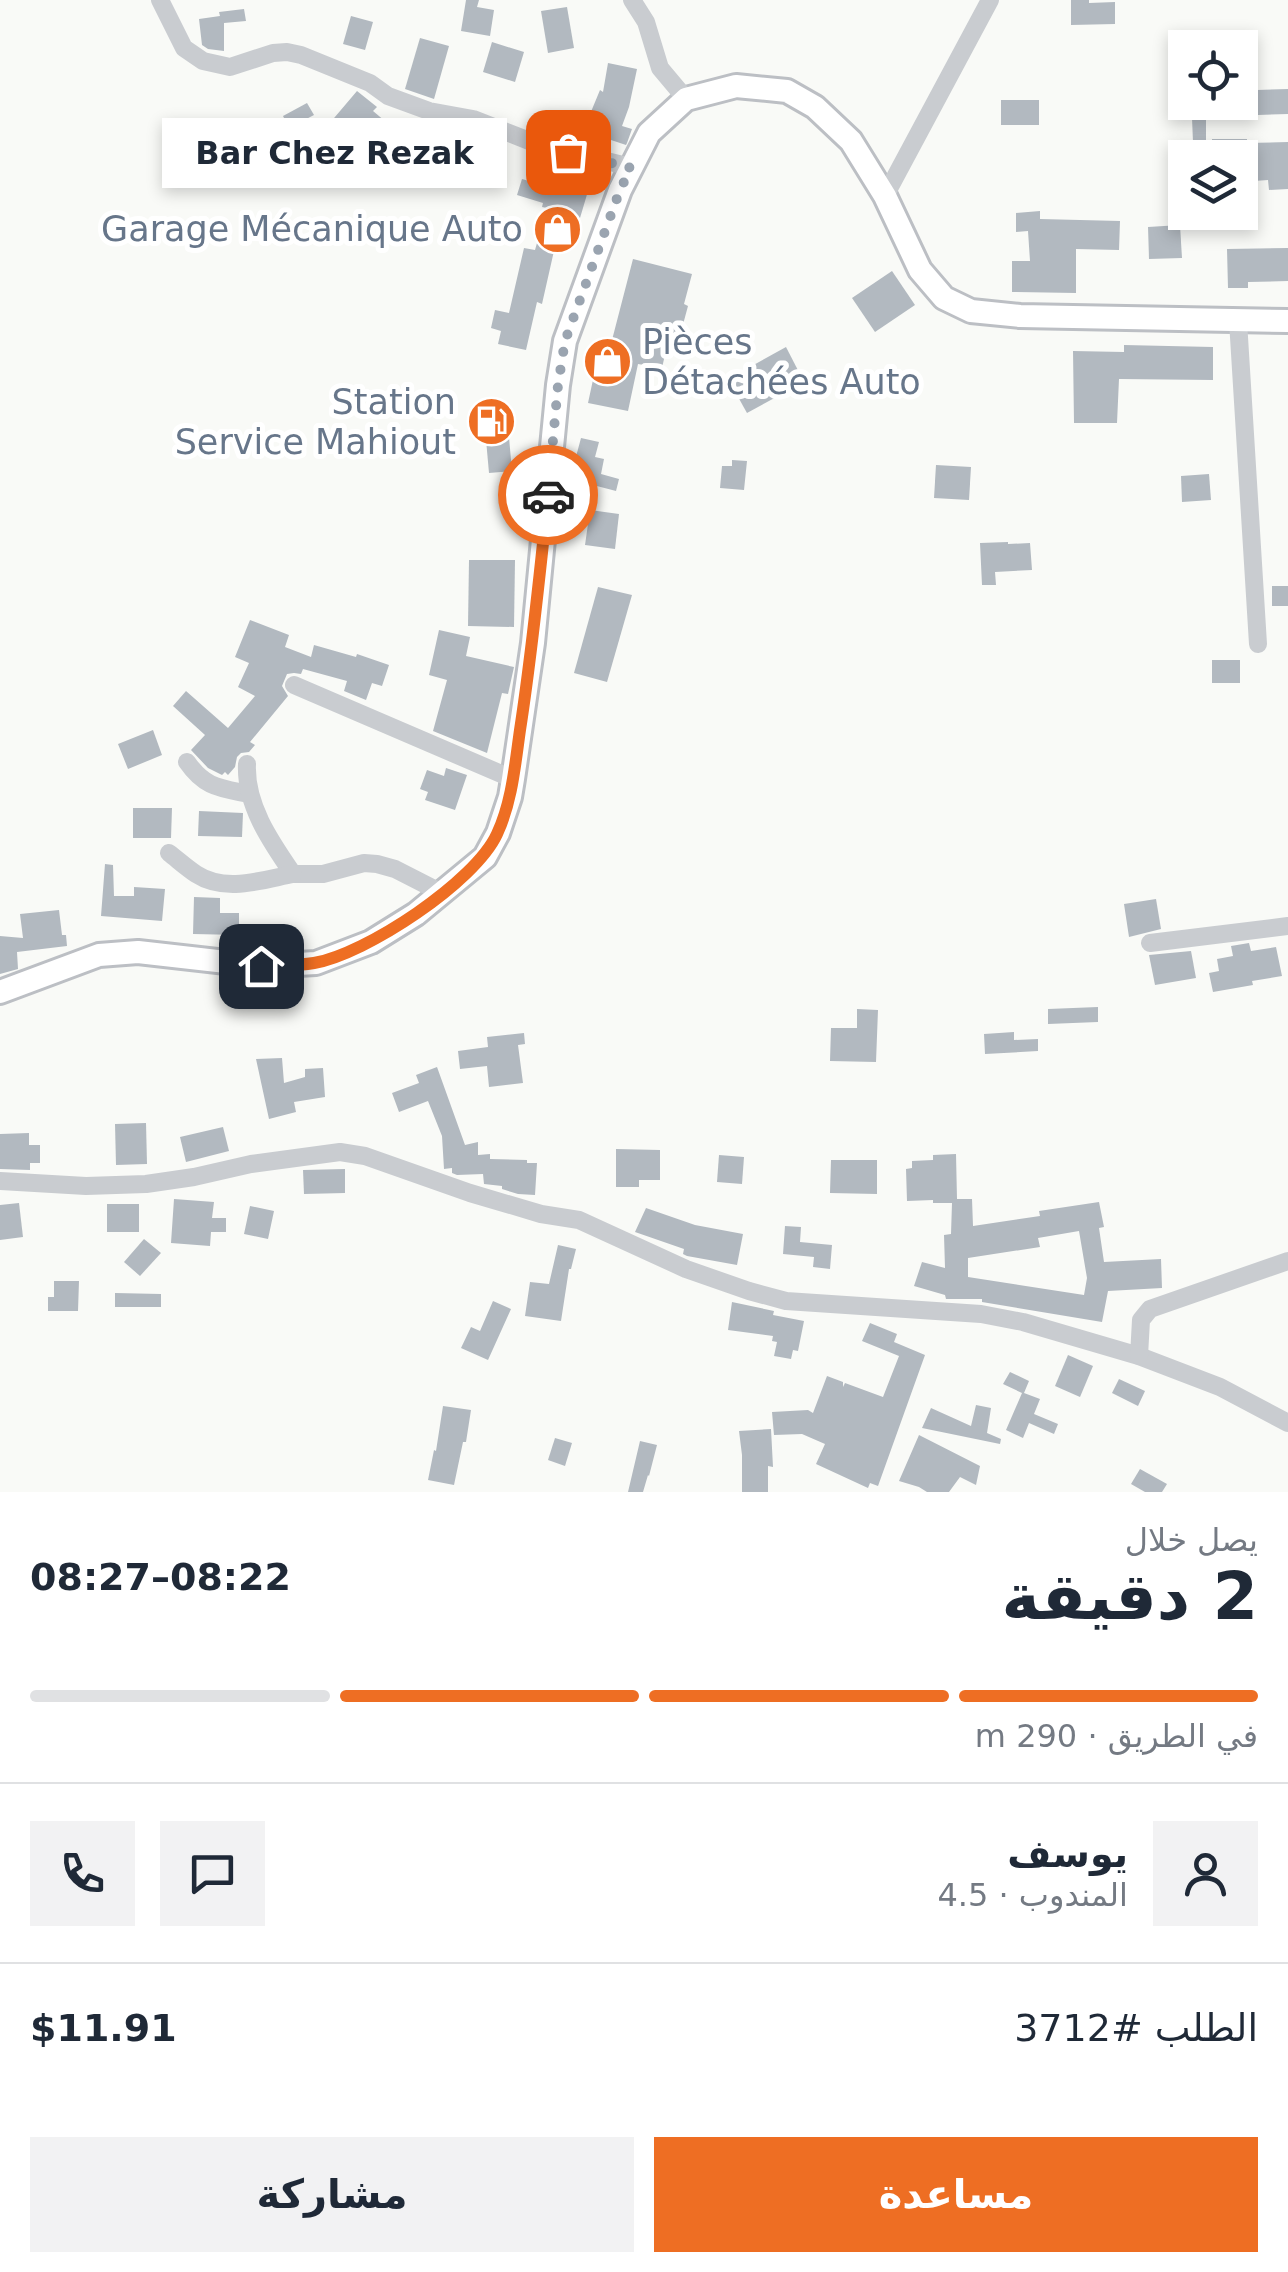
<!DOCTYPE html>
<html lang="ar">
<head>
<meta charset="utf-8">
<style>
	:root { --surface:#fff; --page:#f2f2f3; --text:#1f2937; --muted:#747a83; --line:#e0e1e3; --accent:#ee6e23 }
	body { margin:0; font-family:"DejaVu Sans","Noto Naskh Arabic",sans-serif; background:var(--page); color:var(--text); direction:rtl; height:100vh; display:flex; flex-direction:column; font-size:38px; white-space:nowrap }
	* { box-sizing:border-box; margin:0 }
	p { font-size:32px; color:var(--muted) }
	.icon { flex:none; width:55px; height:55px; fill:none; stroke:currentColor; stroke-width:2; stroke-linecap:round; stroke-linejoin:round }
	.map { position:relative; height:1492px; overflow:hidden; direction:ltr }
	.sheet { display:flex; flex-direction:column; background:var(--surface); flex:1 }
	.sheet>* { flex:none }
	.tools { position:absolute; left:1168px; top:30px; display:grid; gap:20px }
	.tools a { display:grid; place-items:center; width:90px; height:90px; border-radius:0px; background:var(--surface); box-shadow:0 5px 15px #0003; font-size:50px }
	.pin { position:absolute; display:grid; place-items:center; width:85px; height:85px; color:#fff; margin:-42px; border-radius:20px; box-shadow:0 5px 15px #0006 }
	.courier { position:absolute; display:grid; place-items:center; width:100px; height:100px; margin:-50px; border:8px solid #ee6e23; border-radius:50%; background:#fff; color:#222; box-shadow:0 2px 12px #0007 }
	.bubble { position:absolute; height:70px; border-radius:0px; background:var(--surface); box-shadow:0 5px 15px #0003; font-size:32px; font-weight:700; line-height:70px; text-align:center; direction:rtl }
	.head em { font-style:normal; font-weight:700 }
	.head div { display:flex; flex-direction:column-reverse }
	.head { display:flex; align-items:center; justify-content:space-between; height:170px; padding:0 30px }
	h1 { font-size:65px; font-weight:700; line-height:75px }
	.bar { display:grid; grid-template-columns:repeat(4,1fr); gap:15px 10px; align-content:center; height:120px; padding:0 30px }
	.bar i { height:12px; border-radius:8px; background:var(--line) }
	.bar .active { background:var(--accent) }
	.bar p { grid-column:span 4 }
	.line { display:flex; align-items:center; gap:25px; padding:0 30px; border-top:2px solid var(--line) }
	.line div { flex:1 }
	.round { display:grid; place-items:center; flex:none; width:105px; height:105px; border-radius:0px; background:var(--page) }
	.action { display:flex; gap:20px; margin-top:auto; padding:20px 30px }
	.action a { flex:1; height:115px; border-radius:0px; background:var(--accent); color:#fff; font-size:40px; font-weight:700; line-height:115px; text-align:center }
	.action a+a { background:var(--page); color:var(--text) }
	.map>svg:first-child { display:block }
</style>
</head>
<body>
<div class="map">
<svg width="1288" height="1492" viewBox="0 0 1288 1492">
	<rect width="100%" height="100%" fill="#f9faf7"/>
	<g fill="#b2b9c0" fill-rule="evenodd">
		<polygon points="466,0 479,0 477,7 494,10 490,36 461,31"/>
		<polygon points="1071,0 1089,0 1089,3 1115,2 1115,24 1071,25"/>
		<polygon points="567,7 574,48 548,53 541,11"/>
		<polygon points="244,9 246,21 224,23 224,51 208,49 202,45 199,19 220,16 219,12"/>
		<polygon points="351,16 373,22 365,50 343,44"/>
		<polygon points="420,38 449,46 434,99 405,89"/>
		<polygon points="492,42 524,52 515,82 483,72"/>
		<polygon points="608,63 637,69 629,107 622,126 632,129 627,143 626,145 611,140 609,149 577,141 584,118 588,119 600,90 603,92"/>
		<polygon points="1288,89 1288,114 1258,115 1257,90"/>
		<polygon points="357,91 377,107 373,111 392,127 366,156 352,144 335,160 326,150 342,136 329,124"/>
		<rect x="1001" y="100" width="38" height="25"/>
		<polygon points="307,103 314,115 289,128 283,116"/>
		<polygon points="1192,118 1206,118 1206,142 1193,142"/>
		<polygon points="1212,139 1247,139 1247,143 1288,142 1288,189 1269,190 1268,180 1240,182 1240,158 1212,158"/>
		<polygon points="564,165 594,171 580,218 578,217 569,246 556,242 542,304 537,302 526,350 498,344 501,331 491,328 495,310 509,313 524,248 535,250 547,208 542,207 543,203 517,195 522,179 557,189"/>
		<polygon points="1040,211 1040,219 1120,221 1119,250 1076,249 1076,293 1012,292 1012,261 1030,261 1028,231 1016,232 1016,213"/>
		<polygon points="1180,225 1182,258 1149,259 1148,227"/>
		<polygon points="1288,248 1288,281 1248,282 1248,288 1228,288 1227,249"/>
		<polygon points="633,259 692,274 684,304 688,306 678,343 668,341 662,368 638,364 628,411 588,403 602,338 612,340"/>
		<polygon points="892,271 915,305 875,332 852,298"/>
		<polygon points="1124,345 1213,347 1213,380 1119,379 1117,423 1074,423 1073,351 1124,352"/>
		<polygon points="786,347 804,382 747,413 728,379"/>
		<polygon points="506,404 512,471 489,473 483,406"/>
		<polygon points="581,438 599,442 595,457 604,459 601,474 619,479 616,491 570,479"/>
		<polygon points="732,460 747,461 744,490 720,488 722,466 732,466"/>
		<polygon points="936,465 971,467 969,500 934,498"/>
		<polygon points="1209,474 1211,500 1182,502 1181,476"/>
		<polygon points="590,510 619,514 615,549 585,545"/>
		<polygon points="1008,542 1008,544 1030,543 1032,570 995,572 996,585 982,585 980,543"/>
		<polygon points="469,560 515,560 514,627 468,626"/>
		<rect x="1272" y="586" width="16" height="20"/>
		<polygon points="598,587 632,595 607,682 574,673"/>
		<polygon points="250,620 289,635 285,647 311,657 314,645 356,657 357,654 389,665 382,686 372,683 366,700 344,691 347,681 303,669 301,674 294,673 287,674 282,686 288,696 250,742 255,745 249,752 241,753 237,757 235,767 228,775 225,772 222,775 208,768 191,750 205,735 173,706 186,691 228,728 255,696 238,687 249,663 235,657"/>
		<polygon points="439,630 470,637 466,656 514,667 508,694 502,693 487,753 433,731 447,680 429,675"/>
		<rect x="1212" y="660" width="28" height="23"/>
		<polygon points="153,730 162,755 128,769 118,744"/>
		<polygon points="446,768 467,775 455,810 425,800 428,792 420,789 427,770 444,776"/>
		<polygon points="133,808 172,808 171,838 133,838"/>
		<polygon points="199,811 243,813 242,837 198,836"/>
		<polygon points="105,864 113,865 114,896 134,896 134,887 165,889 162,921 101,916"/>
		<polygon points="194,897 220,898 220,913 239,913 239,935 193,934"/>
		<polygon points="1156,899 1161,929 1129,937 1124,904"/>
		<polygon points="59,910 62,935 66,935 67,946 17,952 18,969 0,974 0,936 23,938 20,914"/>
		<polygon points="1249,943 1251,951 1276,947 1282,976 1252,981 1253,985 1213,992 1209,973 1219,971 1217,959 1233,956 1231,946"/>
		<polygon points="1191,951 1196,978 1155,985 1149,955"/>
		<polygon points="1098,1007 1098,1022 1048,1024 1048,1009"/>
		<polygon points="857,1009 878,1010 876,1062 830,1061 831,1028 857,1028"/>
		<polygon points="1014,1032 1014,1040 1038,1039 1038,1051 985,1054 984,1034"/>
		<polygon points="524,1033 525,1044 518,1045 523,1083 489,1087 487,1066 460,1069 458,1051 488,1047 487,1037"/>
		<polygon points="282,1058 284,1083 305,1077 305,1069 323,1068 325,1097 294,1102 296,1112 269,1119 256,1059"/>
		<polygon points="437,1067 465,1145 478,1142 478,1155 490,1154 490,1159 527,1160 527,1163 537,1163 535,1195 518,1194 502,1189 502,1186 484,1184 483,1174 457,1175 452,1173 452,1168 444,1169 442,1136 428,1101 399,1112 392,1093 419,1083 416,1075"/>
		<polygon points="146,1123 147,1164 116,1165 115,1124"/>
		<polygon points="223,1127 229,1151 186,1162 180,1137"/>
		<polygon points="29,1133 29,1145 40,1145 40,1163 30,1163 30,1170 0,1169 0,1134"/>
		<polygon points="616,1149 660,1150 660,1180 639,1180 639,1187 616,1187"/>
		<path d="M956 1154 957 1199H972L973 1226 1040 1216 1039 1211 1099 1202 1104 1227 1099 1228 1104 1262 1161 1259 1162 1288 1108 1291 1102 1322 982 1302V1299H946L945 1295 914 1286 922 1262 945 1268 944 1235 951 1234 952 1203H933V1200L907 1201 906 1169 912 1168V1161L933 1160V1155ZM1079 1231 1087 1278 1084 1295 968 1277V1258L1040 1247 1038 1238Z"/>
		<polygon points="719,1155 744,1157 742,1184 717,1182"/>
		<polygon points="831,1160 877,1160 877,1194 830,1193"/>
		<polygon points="345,1169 345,1193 304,1194 303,1170"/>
		<polygon points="174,1199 214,1202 212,1218 226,1218 226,1232 211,1232 210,1246 171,1243"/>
		<polygon points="19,1203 23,1237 0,1240 0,1205"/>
		<rect x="107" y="1204" width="32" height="28"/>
		<polygon points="250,1206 274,1211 268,1239 244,1234"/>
		<polygon points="646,1208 695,1225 743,1234 737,1265 687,1256 683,1254 684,1249 635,1232"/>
		<polygon points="785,1226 801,1227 800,1242 832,1245 830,1269 813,1267 814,1257 783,1254"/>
		<polygon points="144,1239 161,1253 140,1276 124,1262"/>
		<polygon points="558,1245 576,1249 571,1269 569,1269 561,1321 525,1316 530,1282 549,1284"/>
		<polygon points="54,1281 79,1281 78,1311 48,1311 48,1297 54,1297"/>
		<polygon points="115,1293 161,1294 161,1307 115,1307"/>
		<polygon points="493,1301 511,1309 488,1360 461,1348 471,1327 480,1331"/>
		<polygon points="732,1302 774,1311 773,1315 804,1321 798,1351 793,1350 791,1359 774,1356 777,1342 772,1341 773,1336 728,1330"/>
		<polygon points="870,1323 897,1334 894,1342 925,1355 878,1486 870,1483 868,1488 816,1464 825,1444 802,1434 774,1435 772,1412 808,1410 813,1413 827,1376 843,1382 843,1387 845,1383 883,1397 899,1356 862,1341"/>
		<polygon points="1068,1355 1093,1366 1080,1397 1055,1386"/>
		<polygon points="1010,1372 1029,1381 1024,1393 1040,1399 1034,1414 1058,1424 1054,1434 1029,1423 1023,1438 1006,1430 1022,1393 1003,1384"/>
		<polygon points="1119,1379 1145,1391 1138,1406 1112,1393"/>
		<polygon points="976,1405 991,1408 987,1433 1001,1439 1000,1444 922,1428 931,1408 971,1426"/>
		<polygon points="443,1406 471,1410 466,1442 463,1442 454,1485 428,1480 434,1450 436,1451"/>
		<polygon points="771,1429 773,1467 768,1466 768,1492 742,1492 742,1455 739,1431"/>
		<polygon points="919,1435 980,1466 976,1485 960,1477 949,1492 927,1492 919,1487 899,1481"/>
		<polygon points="555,1438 572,1443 565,1466 548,1460"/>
		<polygon points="640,1441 657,1445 649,1476 648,1475 643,1492 628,1492"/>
		<polygon points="1140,1469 1167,1484 1162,1492 1145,1492 1131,1484"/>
	</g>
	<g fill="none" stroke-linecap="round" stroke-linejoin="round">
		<defs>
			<polyline id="major" points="0,992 99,955 138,952 261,966 316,963 371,942 416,914 485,857 498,833 510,797 513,779 533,643 558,385 565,341 620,190 649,133 686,99 736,86 787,91 815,107 851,141 885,196 920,270 944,298 971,311 1020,316 1288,321"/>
		</defs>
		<use href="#major" stroke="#bcbfc4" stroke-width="28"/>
		<g stroke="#c9ccd0" stroke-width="18">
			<polyline points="160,0 184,48 203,61 230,67 273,53 287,52 301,55 370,83 388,96 429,111 473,119 537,144 631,167"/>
			<polyline points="632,0 646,22 660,68 686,99"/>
			<polyline points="885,196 990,0"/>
			<polyline points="1238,321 1258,644"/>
			<polyline points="294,685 513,779"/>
			<path d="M187 762C205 788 220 788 249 794"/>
			<path d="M247 764C245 805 271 842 293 874H323L364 863 377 864 395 869 442 893"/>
			<path d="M169 853C178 860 187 868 196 874 225 893 262 880 293 874"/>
			<polyline points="1150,943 1288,926"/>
			<polyline points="0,1181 86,1186 146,1184 194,1177 251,1164 340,1152 365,1156 470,1193 541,1214 579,1220 686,1269 749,1291 786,1301 981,1314 1023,1322 1139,1356 1220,1387 1288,1423"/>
			<polyline points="1139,1356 1141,1320 1150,1309 1288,1261"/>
		</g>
		<use href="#major" stroke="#fff" stroke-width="22"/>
	</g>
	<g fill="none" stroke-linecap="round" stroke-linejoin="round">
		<polyline stroke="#9aa4b0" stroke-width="10" stroke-dasharray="0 18" points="548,495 558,385 565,341 620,190 631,168 568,152"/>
		<path stroke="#ee6e23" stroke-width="12" d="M261 966C278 965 297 966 314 963 366 954 475 882 497 834 512 802 515 765 520 730 532 652 540 574 548 495"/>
	</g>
	<defs>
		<symbol id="shop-disc" viewBox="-11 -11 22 22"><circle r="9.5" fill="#ee6e23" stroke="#fff"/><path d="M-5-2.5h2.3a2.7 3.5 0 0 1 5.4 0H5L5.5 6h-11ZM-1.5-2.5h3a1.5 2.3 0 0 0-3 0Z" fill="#fff"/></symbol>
		<symbol id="fuel-disc" viewBox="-11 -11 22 22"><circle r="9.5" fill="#ee6e23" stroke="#fff"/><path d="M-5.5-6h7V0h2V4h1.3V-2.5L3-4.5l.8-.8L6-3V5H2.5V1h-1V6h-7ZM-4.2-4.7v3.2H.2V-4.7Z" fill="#fff"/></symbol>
	</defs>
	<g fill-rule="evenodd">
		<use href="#shop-disc" x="530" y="202" width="55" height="55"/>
		<use href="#shop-disc" x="580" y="334" width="55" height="55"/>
		<use href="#fuel-disc" x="464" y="394" width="55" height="55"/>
	</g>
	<g text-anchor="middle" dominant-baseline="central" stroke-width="10" stroke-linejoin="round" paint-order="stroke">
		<g font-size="35" fill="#67768a" stroke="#fff" text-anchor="end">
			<text x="523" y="229">Garage Mécanique Auto</text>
			<text x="642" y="342" text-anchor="start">Pièces<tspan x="642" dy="40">Détachées Auto</tspan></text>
			<text x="456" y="402">Station<tspan x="456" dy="40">Service Mahiout</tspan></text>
		</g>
	</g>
</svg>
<div class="tools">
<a><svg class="icon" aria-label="locate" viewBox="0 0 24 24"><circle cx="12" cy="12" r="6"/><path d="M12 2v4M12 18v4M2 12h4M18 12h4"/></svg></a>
<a><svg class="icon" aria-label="layers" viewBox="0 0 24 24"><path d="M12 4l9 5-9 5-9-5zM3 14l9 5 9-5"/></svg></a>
</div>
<div class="pin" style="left:568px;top:152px;background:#ea580c"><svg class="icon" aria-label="bag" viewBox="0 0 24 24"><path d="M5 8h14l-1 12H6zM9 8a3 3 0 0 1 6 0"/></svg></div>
<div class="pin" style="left:261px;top:966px;background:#1f2937"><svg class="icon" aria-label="home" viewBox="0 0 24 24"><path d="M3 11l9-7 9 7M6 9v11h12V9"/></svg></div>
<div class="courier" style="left:548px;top:495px"><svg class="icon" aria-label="car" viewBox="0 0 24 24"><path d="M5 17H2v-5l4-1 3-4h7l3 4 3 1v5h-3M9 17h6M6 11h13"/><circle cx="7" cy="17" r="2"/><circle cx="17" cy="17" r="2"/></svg></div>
<div class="bubble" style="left:162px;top:118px;width:345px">Bar Chez Rezak</div>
</div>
<section class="sheet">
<div class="head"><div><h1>2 دقيقة</h1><p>يصل خلال</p></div><em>08:22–08:27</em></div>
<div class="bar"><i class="active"></i><i class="active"></i><i class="active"></i><i></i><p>في الطريق · 290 m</p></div>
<div class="line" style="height:180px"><a class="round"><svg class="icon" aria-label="person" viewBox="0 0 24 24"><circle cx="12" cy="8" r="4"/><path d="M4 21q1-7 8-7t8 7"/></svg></a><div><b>يوسف</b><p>المندوب · 4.5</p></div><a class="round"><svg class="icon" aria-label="chat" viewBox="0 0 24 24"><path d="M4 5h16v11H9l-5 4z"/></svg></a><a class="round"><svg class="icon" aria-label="phone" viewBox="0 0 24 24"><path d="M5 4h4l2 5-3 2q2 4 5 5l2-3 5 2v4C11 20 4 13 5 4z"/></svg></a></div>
<div class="line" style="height:130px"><div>الطلب #3712</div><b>$11.91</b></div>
<div class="action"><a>مساعدة</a><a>مشاركة</a></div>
</section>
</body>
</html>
